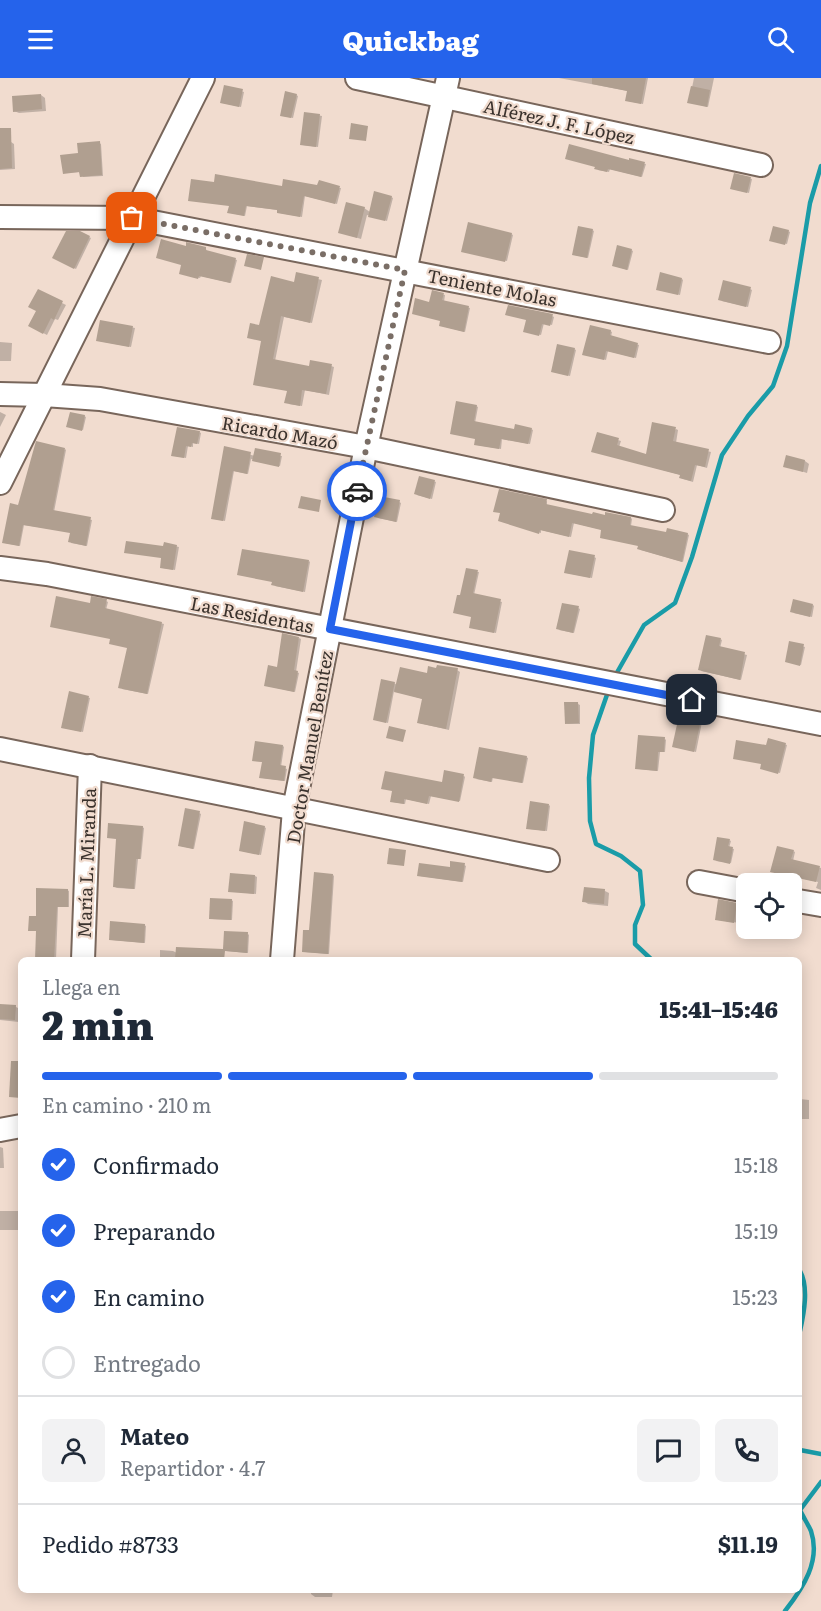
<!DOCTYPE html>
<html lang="es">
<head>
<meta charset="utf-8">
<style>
	:root { --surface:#fff; --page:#f2f2f3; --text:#1f2937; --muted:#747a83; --line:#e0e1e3; --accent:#2563eb }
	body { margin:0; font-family:Literata,serif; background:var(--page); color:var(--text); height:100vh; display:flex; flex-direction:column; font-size:22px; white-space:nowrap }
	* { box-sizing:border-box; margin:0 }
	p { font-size:20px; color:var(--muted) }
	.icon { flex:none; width:33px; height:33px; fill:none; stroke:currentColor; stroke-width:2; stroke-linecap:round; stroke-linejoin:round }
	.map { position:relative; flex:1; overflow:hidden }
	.sheet { position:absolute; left:18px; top:879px; width:784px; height:636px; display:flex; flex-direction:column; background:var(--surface); border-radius:9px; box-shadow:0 3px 15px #0003 }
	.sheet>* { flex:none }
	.controls { position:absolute; left:736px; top:795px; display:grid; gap:12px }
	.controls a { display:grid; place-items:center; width:66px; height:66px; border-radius:9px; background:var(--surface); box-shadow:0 3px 15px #0003; font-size:30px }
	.pin { position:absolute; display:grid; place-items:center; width:51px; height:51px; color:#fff; margin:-26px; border-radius:12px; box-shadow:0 3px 9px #0006 }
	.courier { position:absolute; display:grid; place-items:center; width:60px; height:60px; margin:-30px; border:4px solid #2563eb; border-radius:50%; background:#fff; color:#222; box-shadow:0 2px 8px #0007 }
	.head em { font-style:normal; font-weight:800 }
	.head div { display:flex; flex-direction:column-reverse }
	.head { display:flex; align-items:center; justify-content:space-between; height:102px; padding:0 24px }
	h1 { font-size:39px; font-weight:800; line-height:45px }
	.bar { display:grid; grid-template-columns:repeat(4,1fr); gap:9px 6px; align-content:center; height:72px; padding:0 24px }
	.bar i { height:8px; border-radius:4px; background:var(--line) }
	.bar .selected { background:var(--accent) }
	.bar p { grid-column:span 4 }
	.line { display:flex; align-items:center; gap:15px; padding:0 24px; border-top:2px solid var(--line) }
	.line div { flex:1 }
	.round { display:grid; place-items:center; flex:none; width:63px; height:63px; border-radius:9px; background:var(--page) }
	ol { padding:0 24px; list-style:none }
	li { display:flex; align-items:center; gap:18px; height:66px }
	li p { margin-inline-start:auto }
	li .icon { padding:6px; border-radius:50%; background:var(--accent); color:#fff; stroke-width:4 }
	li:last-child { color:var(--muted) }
	li i { width:33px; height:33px; border:3px solid var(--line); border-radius:50% }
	header { display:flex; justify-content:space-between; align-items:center; height:78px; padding:0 24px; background:var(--accent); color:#fff; font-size:27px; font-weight:800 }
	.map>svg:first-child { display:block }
</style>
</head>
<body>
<header><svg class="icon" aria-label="menu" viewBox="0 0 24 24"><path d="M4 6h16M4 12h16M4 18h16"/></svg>Quickbag<svg class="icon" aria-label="search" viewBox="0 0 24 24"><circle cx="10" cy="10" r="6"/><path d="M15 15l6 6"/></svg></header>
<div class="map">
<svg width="821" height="1533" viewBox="0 0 821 1533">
	<rect width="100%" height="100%" fill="#f1dccf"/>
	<g fill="#0003">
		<polygon points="559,0 648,0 643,26 628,23 628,13"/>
		<polygon points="694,0 714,0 708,29 689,24"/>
		<polygon points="225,9 244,14 241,29 223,25"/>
		<polygon points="41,17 45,20 46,33 19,35 14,33"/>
		<polygon points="296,17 298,18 293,40 283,38"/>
		<polygon points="305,35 322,38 318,69 303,67"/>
		<polygon points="11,64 14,66 15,91 0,92 0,65"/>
		<polygon points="99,65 101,66 103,98 83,99 81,94 64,95"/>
		<polygon points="630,84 646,86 642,99 610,91 609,94 598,92"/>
		<polygon points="735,97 752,101 749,115 733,111"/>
		<polygon points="319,108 341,110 337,126 305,118 302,139 280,135 279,132 247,128 245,138 231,135 283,109"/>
		<polygon points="391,119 393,120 387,143 367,137 361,161 339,154 364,130 370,134"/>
		<polygon points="592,152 594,153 588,180 575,177"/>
		<polygon points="788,153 790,154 787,166 773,163"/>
		<polygon points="80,155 91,160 76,191 54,180"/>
		<polygon points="511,156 513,157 507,183 464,174"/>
		<polygon points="187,169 206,171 207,174 237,182 231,205 201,198 200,200 182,196"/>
		<polygon points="631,172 633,173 628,192 615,188"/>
		<polygon points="297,196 322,202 312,245 284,239 275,283 310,290 331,288 334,289 329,317 305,312 302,328 289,326 288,313 262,263 249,259 295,206"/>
		<polygon points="682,201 683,202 680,217 659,212"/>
		<polygon points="750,211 752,212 748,229 722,223"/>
		<polygon points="38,213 66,227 58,242 55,241 47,257 30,248 38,232"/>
		<polygon points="433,214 445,217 444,224 470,230 465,254 442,248 442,243 430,225"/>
		<polygon points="552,238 554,239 552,247 544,245 541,257 527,254"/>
		<polygon points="101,243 135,250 131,269 99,263"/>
		<polygon points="610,253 612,254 611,259 639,267 636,280 608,273 606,282 586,277"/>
		<polygon points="0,264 12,265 11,283 0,283"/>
		<polygon points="574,271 576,272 570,298 554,294"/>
		<polygon points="476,328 478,329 475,345 515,352 531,351 533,352 530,366 502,361 501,371 477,367 477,360 453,356"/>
		<polygon points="0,334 6,337 0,349"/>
		<polygon points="84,338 86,339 83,352 70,349"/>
		<polygon points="676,351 678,352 676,365 711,374 707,390 697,387 693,404 683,401 681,400 681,397 593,373 598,356 621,363 619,369 647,377"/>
		<polygon points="199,354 201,355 199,366 193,365 193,369 188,368 186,380 175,378"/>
		<polygon points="225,370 255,378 282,378 280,388 251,381 248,396 234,393 225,443 215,441"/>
		<polygon points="65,371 66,372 54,434 92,442 87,468 71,465 71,454 24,447 20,468 5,465 19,429"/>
		<polygon points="805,383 809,386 807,395 785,388"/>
		<polygon points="420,399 436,404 432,421 417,417"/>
		<polygon points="547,423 547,428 593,437 631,440 632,441 631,448 668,456 687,456 689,457 683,484 641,472 640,468 603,452 574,445 571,459 541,452 541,455 501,443"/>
		<polygon points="399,424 401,425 397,444 378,440"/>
		<polygon points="165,466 179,469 175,492 163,490"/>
		<polygon points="594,479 596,480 592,500 567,495"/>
		<polygon points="309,483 310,484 305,514 275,508"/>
		<polygon points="477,494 479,494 474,517 502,524 496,555 473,550 473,539 461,519"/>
		<polygon points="106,523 108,524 106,532 164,546 148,616 122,611 128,569 111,561 91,527"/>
		<polygon points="813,527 814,528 812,539 794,535"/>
		<polygon points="578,530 580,531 574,555 559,552"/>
		<polygon points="299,560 301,561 296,594 299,595 295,614 268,608"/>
		<polygon points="720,561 722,562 720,570 747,577 741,602 701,593"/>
		<polygon points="790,565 805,569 801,587 788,584"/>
		<polygon points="457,592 460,594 449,652 419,645 423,621 394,613 388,645 376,642 394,605 397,607 429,597"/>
		<polygon points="70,615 90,620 83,654 65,650"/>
		<polygon points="578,626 580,627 580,646 568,646 566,645"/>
		<polygon points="702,638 703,639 696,674 676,669"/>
		<polygon points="665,661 666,662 665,674 660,674 658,693 639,691"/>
		<polygon points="769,662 787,667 780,695 763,691"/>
		<polygon points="283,668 284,669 281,689 287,691 285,703 263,700 263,684 255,683"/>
		<polygon points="526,679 528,680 523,705 493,699 492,704 476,701"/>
		<polygon points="464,698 465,699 460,723 431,718 429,726 406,721 405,726 393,724"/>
		<polygon points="549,727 550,728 547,753 530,751"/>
		<polygon points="199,735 201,736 194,771 181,768"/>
		<polygon points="142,749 144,750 141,781 138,781 135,811 117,810 115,809"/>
		<polygon points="264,749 266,750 261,777 242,773"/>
		<polygon points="729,762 731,763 729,770 734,771 731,785 716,783"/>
		<polygon points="793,773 795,774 793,783 821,790 821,812 816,810 818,804 774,794"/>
		<polygon points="464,787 466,788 463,804 420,798"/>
		<polygon points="333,797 334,798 329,876 305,874 303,873"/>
		<polygon points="255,798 257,799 256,816 230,813"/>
		<polygon points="67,812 69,813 69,829 58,829 56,882 36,882 37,840"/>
		<polygon points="605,813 609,815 608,828 588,826 584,823"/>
		<polygon points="231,822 233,823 232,842 212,841"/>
		<polygon points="720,823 739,827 738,834 747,835 747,846 718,842"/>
		<polygon points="144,847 146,848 145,865 112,862"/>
		<polygon points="248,856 249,857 248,875 226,873"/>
		<polygon points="160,872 173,873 177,875 222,874 221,882 179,881 175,879 174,882 160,882"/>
		<polygon points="0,927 16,929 20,931 19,944 0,942"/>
		<polygon points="800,1021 809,1022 809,1041 800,1041"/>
		<polygon points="0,1069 3,1070 4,1090 0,1090"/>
		<rect x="0" y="1133" width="21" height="19"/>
		<polygon points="311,1512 333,1512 332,1519 315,1519 311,1516"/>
	</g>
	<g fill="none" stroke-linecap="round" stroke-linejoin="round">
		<g stroke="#1a9ca8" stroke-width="4.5">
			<polyline points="615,598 644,547 675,525 692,479 722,377 748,338 773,308 787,268 810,125 821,88"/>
			<polyline points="609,611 593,657 589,700 590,743 596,766 621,778 640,793 643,827 635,847 635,866 652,882"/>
			<path d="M800 1193C809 1209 804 1235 800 1253"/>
			<polyline points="800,1372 821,1376"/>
			<path d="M785 1533C803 1510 821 1483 811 1453 808 1446 803 1439 800 1432L821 1404"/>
		</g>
	</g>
	<g fill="#b09f90">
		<polygon points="592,0 646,0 641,26 625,23 627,13 592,6"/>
		<polygon points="224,7 243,11 239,29 220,25"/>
		<polygon points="691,8 710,12 707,29 687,25"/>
		<polygon points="285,13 297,16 291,40 280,38"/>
		<polygon points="41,16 42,31 13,34 12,18"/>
		<polygon points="304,34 320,36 316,69 300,67"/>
		<polygon points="351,45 368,48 366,63 349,61"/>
		<polygon points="0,50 11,50 12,90 0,91"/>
		<polygon points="100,63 102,97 80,99 79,94 63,96 60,77 78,75 77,65"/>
		<polygon points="569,66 629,82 629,80 645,84 641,99 608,91 607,94 594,91 595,89 565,81"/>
		<polygon points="734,95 751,99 747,115 730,111"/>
		<polygon points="215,96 282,108 283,101 317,107 319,102 340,108 335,126 304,118 300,139 277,135 277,132 246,128 244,138 227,135 229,128 188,123 191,101 214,104"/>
		<polygon points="374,113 392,118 385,143 368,139"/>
		<polygon points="346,124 365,129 357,160 338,155"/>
		<polygon points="468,144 512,155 505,184 461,174"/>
		<polygon points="578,148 593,151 587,180 572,177"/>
		<polygon points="773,148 789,152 785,167 769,163"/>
		<polygon points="66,153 80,153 90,158 74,191 52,180"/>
		<polygon points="161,161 186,168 186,164 206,169 206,172 236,180 230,205 199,198 198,201 179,196 181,187 156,180"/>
		<polygon points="617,167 632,171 627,192 612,188"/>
		<polygon points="247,176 264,179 261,192 244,188"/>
		<polygon points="296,194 319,199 310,245 281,238 273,281 309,288 310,282 332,286 326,316 302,312 300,328 284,325 287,313 253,307 261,263 247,260 250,245 259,247 271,198 294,204"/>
		<polygon points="660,194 682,200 678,217 656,212"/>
		<polygon points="723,202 751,209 746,229 718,222"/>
		<polygon points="38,211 63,223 54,242 51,240 43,256 28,248 36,233 28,229"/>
		<polygon points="432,212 444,215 442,222 469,228 464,254 439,248 440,243 412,236 415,220 429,224"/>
		<polygon points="508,227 553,236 550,248 542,246 539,258 523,254 526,242 505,237"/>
		<polygon points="100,242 133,248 129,269 96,263"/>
		<polygon points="590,247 611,252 610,257 638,265 634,280 606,273 604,282 582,277"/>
		<polygon points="557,266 575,270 568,298 551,294"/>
		<polygon points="456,323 477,327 474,343 514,351 515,346 532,350 528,366 501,361 499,371 474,367 475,361 450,356"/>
		<polygon points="70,334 85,337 82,353 66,349"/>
		<polygon points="652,344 676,349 673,363 709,371 705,389 695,387 691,403 679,400 680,397 591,374 597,354 619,360 617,367 646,376"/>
		<polygon points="177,349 200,353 197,366 192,365 191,369 186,368 184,380 171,378"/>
		<polygon points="36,363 65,370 53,432 91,439 86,468 68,464 70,455 23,447 19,468 2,465 10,425 18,427"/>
		<polygon points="224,368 251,374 247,396 233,393 223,443 211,441"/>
		<polygon points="255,370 281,375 279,389 252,383"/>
		<polygon points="786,377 805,382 803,394 783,389"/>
		<polygon points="419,398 435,402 430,421 414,416"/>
		<polygon points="499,411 547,421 546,426 592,436 593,434 605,437 605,434 631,439 630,447 666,454 667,450 688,455 682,484 637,471 638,468 600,460 601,452 572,445 569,459 540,452 539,456 498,443 500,435 493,434"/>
		<polygon points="301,418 321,422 319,434 298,430"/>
		<polygon points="379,418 400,422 396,444 374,439"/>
		<polygon points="126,463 163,468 164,464 177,467 173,492 160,490 161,480 124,475"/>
		<polygon points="242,471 309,482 303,514 271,507 272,504 237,497"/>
		<polygon points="569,472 595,477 590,500 564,495"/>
		<polygon points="466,490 478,492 473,515 501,521 494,555 469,550 471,539 453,535 457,517 460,517"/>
		<polygon points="56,518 90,525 91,518 107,521 105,530 162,544 147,616 118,610 127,570 109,566 110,561 50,549"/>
		<polygon points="793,521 813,526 810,539 790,534"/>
		<polygon points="562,525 579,528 573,555 556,551"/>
		<polygon points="282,555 299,559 294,592 298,593 294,614 264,608 268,587 277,589"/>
		<polygon points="706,557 721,560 719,568 745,574 740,602 698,592"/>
		<polygon points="789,563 804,566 800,588 785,584"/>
		<polygon points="437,587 458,590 446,651 417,645 422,621 394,614 400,589 427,595 428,588 436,590"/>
		<polygon points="381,601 395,604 386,645 373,642"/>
		<polygon points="69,613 89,618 81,654 61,650"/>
		<polygon points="564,624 578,624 579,645 565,646"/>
		<polygon points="680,633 702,637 694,674 672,669"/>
		<polygon points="389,648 406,652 403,664 386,660"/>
		<polygon points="638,657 665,659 664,674 658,674 657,693 635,691"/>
		<polygon points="768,660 786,665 778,696 760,691 761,686 733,681 736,662 766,667"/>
		<polygon points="255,663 283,667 280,687 286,688 284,703 259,700 262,684 252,683"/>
		<polygon points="479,669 527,678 522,705 492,700 491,704 473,700"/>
		<polygon points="444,692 464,696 459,724 429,718 427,726 404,721 404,726 390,724 392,713 381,711 385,693 442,704"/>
		<polygon points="530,723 549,726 545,753 526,751"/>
		<polygon points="185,730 200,733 193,771 178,768"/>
		<polygon points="244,743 265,748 259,777 239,773"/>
		<polygon points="108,745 143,748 140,781 136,781 134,811 113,809 116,761 107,760"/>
		<polygon points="717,759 730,761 728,768 733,769 730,786 713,782"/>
		<polygon points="777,768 794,772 791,781 820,788 816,804 770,794"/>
		<polygon points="389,770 406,772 404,788 387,786"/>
		<polygon points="450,783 465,785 462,804 417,798 419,785 450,789"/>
		<polygon points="314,794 333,796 328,876 302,874 303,852 309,852"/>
		<polygon points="230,795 255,797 254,816 228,814"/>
		<polygon points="584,809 605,811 604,826 582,824"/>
		<polygon points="36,810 68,811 68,829 57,829 54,882 35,882 36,853 28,853 29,838 36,838"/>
		<polygon points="210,820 232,821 231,842 209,841"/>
		<polygon points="718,821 737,825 734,845 715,842"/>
		<polygon points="110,843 145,846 144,865 109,862"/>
		<polygon points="224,853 248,854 247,875 225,873 224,882 175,881 176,869 223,871"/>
		<polygon points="0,926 16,927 15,942 0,941"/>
		<polygon points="11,983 21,983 21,1020 9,1019"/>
	</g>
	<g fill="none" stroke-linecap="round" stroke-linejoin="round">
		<defs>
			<g id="minor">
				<polyline points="357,0 761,87"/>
				<polyline points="0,139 132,140 769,264"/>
				<polyline points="0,316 44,317 100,321 366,369 663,432"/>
				<polyline points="0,405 203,0"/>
				<polyline points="0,490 47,496 821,646"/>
				<polyline points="0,671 548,782"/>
				<polyline points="699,804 747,813"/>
				<polyline points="792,822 821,827"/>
				<polyline points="83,882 90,688"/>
				<polyline points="282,882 294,731 366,369 448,0"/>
				<polyline points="0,1052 21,1048"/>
			</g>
		</defs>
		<use href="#minor" stroke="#78665b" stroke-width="26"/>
		<use href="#minor" stroke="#fff" stroke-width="22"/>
	</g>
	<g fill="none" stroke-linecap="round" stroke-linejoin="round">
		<polyline stroke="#7a6e66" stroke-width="6" stroke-dasharray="0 10.8" points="132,140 405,192 357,413"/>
		<polyline stroke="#2563eb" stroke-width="8" points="357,413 330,551 692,622"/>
	</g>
	<g text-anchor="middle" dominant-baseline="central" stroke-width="4.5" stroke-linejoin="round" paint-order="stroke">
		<g font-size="18" fill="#3a322d" stroke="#f1dccf">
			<text transform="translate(559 43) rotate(12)">Alférez J. F. López</text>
			<text transform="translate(492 209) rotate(11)">Teniente Molas</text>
			<text transform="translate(280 354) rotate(10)">Ricardo Mazó</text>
			<text transform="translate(252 536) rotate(11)">Las Residentas</text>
			<text transform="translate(309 669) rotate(-80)">Doctor Manuel Benítez</text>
			<text transform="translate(86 785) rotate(-88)">María L. Miranda</text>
		</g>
	</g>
</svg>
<div class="controls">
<a><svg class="icon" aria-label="locate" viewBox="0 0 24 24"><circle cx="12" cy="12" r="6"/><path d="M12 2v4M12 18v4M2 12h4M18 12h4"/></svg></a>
</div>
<div class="pin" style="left:132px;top:140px;background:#ea580c"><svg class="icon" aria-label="bag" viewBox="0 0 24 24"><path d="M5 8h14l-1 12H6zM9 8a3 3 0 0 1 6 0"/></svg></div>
<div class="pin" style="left:692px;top:622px;background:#1f2937"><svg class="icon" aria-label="home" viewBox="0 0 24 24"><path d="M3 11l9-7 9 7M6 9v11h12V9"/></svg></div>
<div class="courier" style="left:357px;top:413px"><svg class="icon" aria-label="car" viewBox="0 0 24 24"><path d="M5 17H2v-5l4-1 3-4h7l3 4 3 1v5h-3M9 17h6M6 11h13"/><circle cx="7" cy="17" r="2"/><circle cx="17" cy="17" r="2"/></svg></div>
<section class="sheet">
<div class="head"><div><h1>2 min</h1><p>Llega en</p></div><em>15:41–15:46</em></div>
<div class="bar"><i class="selected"></i><i class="selected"></i><i class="selected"></i><i></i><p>En camino · 210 m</p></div>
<ol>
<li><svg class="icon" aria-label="check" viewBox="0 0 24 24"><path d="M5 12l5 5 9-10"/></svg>Confirmado<p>15:18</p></li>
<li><svg class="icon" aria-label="check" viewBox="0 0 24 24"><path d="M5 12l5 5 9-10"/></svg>Preparando<p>15:19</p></li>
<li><svg class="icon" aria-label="check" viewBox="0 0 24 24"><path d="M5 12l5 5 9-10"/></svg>En camino<p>15:23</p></li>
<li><i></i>Entregado</li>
</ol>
<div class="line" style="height:108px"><a class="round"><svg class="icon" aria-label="person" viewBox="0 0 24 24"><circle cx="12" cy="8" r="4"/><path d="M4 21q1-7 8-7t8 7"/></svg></a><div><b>Mateo</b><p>Repartidor · 4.7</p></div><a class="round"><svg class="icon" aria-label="chat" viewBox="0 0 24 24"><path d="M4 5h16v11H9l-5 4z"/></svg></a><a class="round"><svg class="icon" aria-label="phone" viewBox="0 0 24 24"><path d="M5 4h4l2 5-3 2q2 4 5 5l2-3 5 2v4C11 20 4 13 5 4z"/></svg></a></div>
<div class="line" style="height:78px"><div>Pedido #8733</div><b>$11.19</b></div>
</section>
</div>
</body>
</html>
